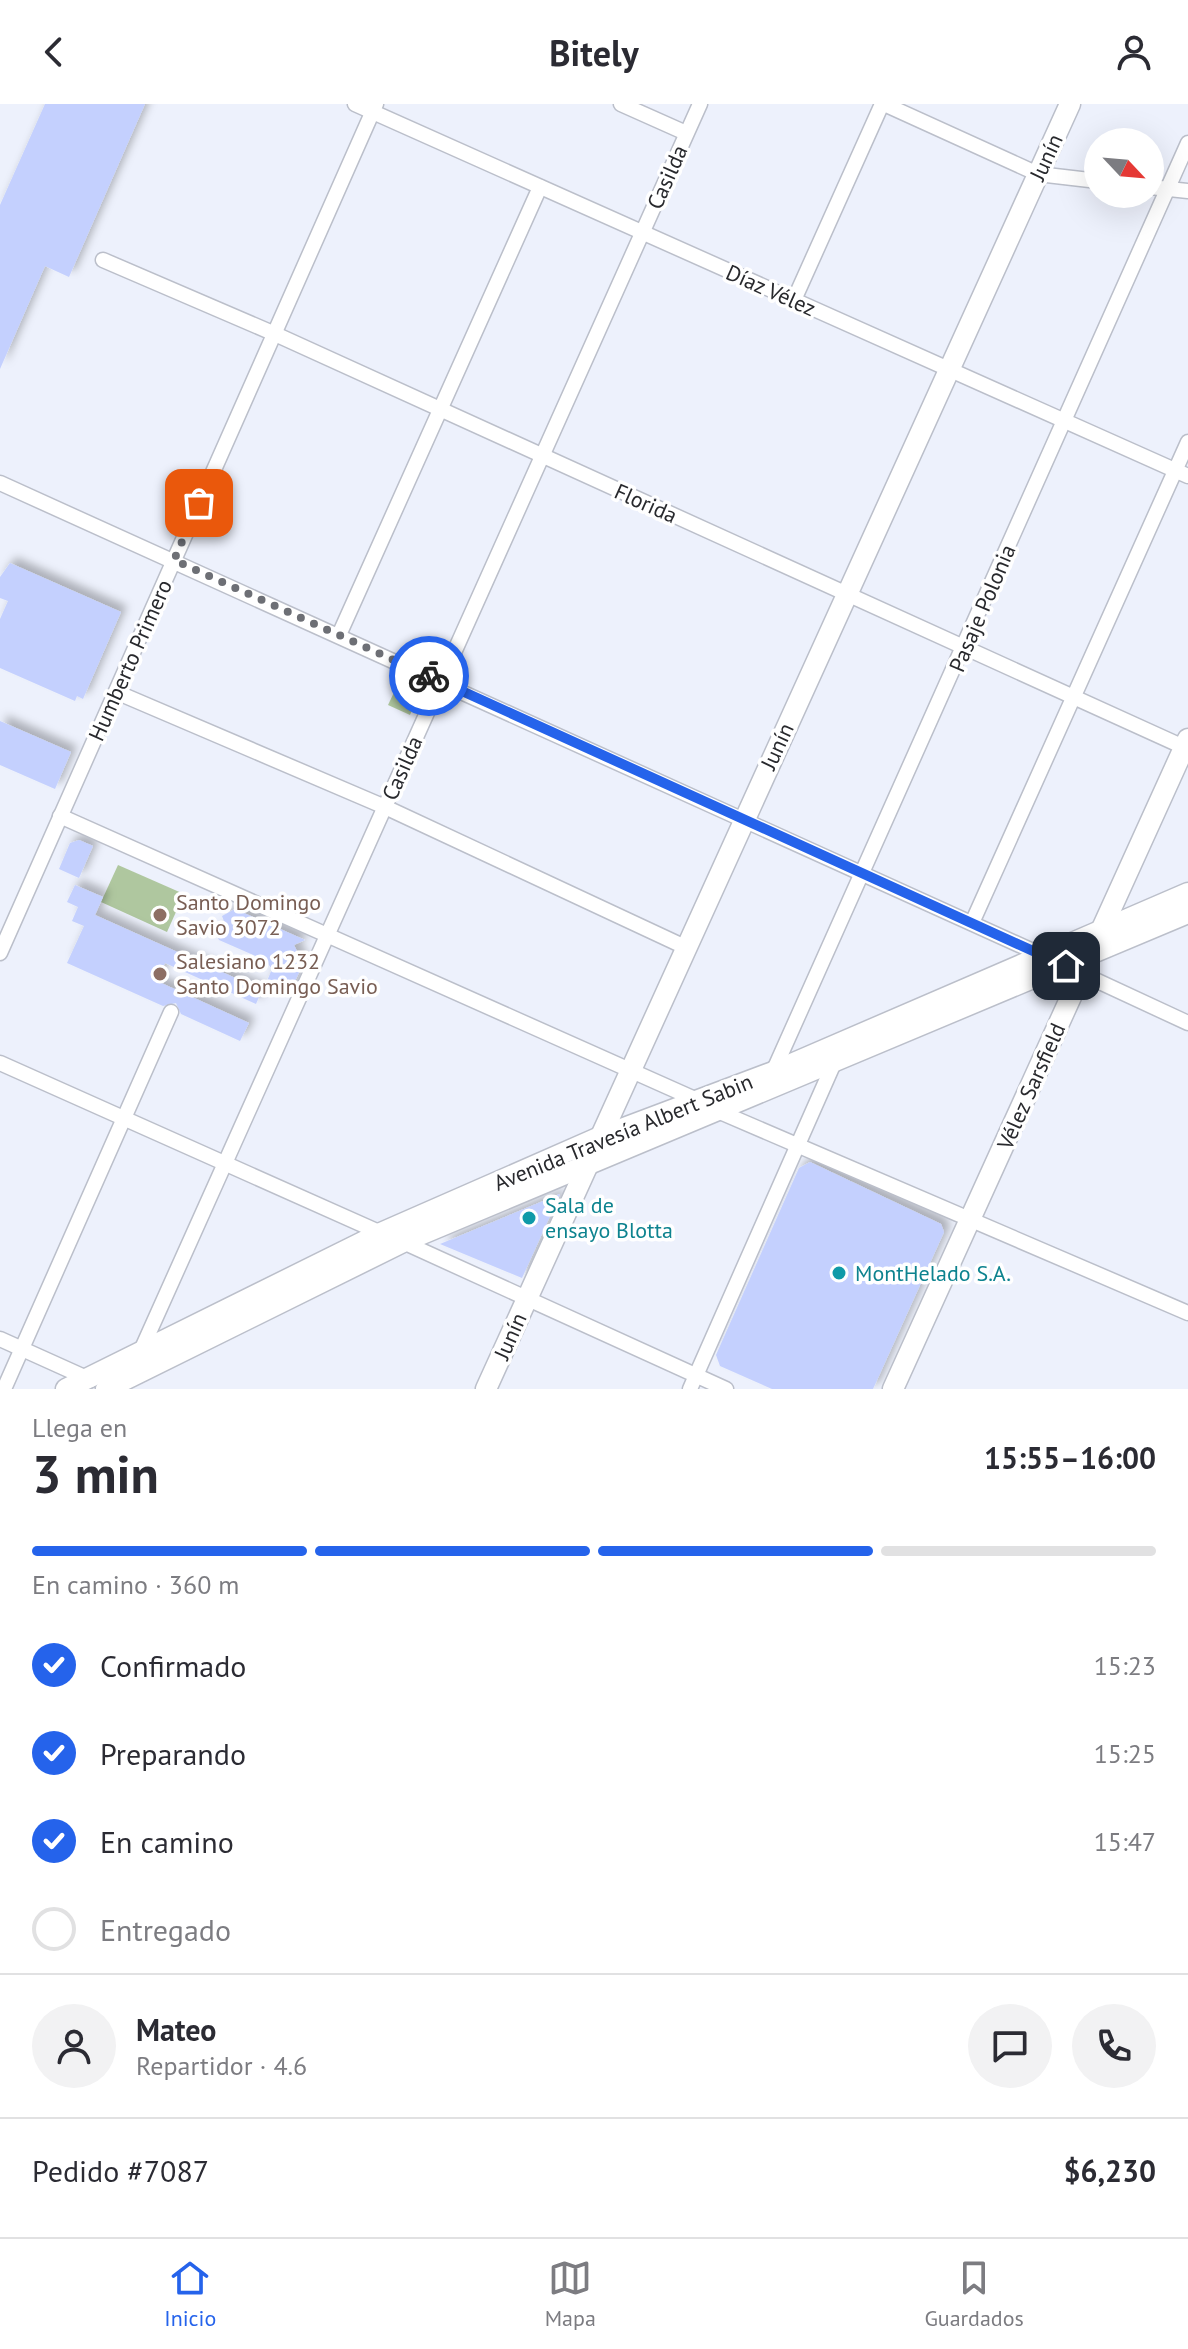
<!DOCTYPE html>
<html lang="es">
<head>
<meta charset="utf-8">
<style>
	:root { --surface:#fff; --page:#f2f2f3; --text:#2b2b33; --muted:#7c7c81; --line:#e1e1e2; --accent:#2563eb }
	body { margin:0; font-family:"PT Sans",sans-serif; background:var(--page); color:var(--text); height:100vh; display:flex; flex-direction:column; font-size:30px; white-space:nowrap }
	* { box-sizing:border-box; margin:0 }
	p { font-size:26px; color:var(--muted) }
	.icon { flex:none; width:44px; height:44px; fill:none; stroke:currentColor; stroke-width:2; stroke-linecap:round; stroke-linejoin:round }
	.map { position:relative; height:1285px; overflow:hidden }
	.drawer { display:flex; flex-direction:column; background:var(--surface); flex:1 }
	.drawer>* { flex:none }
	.needle { width:52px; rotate:116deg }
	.controls { position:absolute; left:1084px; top:24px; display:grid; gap:16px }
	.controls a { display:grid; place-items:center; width:80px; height:80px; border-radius:50%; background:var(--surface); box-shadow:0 8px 32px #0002; font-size:40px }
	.pin { position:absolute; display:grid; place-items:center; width:68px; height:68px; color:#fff; margin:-34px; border-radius:16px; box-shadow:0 4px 12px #0006 }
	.courier { position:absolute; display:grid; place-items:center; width:80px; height:80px; margin:-40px; border:6px solid #2563eb; border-radius:50%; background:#fff; color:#222; box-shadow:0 2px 10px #0007 }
	.overview em { font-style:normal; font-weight:700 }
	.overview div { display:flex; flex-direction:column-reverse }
	.overview { display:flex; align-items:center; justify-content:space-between; height:136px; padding:0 32px }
	h1 { font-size:52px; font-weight:700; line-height:60px }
	.bar { display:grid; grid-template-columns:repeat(4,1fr); gap:12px 8px; align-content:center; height:96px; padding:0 32px }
	.bar i { height:10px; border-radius:6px; background:var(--line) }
	.bar .on { background:var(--accent) }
	.bar p { grid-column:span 4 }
	.line { display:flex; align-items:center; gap:20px; padding:0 32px; border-top:2px solid var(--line) }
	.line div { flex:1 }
	.round { display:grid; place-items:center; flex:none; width:84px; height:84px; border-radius:42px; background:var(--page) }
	ol { padding:0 32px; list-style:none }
	li { display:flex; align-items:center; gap:24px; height:88px }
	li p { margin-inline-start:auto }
	li .icon { padding:8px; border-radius:50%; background:var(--accent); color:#fff; stroke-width:4 }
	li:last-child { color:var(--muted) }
	li i { width:44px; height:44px; border:4px solid var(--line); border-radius:50% }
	header { display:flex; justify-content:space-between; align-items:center; height:104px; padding:0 32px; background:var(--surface); font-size:36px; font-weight:700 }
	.tabs { display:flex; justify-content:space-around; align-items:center; height:112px; border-top:2px solid var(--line); background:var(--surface); font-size:22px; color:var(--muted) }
	.tabs a { display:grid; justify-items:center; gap:4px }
	.tabs .on { color:var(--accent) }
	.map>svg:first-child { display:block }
</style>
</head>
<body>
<header><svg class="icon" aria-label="back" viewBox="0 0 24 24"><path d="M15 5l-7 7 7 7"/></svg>Bitely<svg class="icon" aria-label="person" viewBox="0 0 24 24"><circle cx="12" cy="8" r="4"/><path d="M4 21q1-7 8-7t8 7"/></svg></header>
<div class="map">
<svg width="1188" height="1285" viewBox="0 0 1188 1285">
	<defs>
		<filter id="shadow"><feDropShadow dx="6" dy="-6" stdDeviation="4" flood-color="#0004"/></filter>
	</defs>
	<rect width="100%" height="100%" fill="#edf1fc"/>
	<g fill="#afc79f">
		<polygon points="398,580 412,586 416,597 410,611 388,601"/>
		<polygon points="118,761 184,790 167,828 101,798"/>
	</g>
	<g fill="#c4d0fe" filter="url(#shadow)">
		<polygon points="45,0 145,0 69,173 45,162 0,265 0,101"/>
		<polygon points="10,459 121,508 83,595 77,592 75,597 0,564 0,515 8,497 0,494 0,473"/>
		<polygon points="0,617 71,648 55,685 0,661"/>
		<polygon points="79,736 93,742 79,774 59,765 70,739"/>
		<polygon points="75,781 103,793 95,811 262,886 256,900 165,859 157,877 249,919 240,937 181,910 176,899 163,902 67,859 84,822 72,817 78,803 67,798"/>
		<polygon points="235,805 305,836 294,841 303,860 288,892 265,882 272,865 265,856 219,836 215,828 227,825 222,812"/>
		<polygon points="810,1058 941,1120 944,1128 873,1285 772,1285 720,1262 716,1251 799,1064"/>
		<polygon points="560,1090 522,1174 440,1140"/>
	</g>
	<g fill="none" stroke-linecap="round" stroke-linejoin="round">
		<defs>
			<g id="street">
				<polyline points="355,0 1188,372"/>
				<polyline points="621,0 686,29"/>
				<polyline points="884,0 1038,70 1098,77"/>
				<polyline points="1150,83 1188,87"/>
				<polyline points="103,156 275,230 1188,645"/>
				<polyline points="794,196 882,0"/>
				<polyline points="0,379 1046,853"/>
				<polyline points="339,531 540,83"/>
				<polyline points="116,588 385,703 685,843"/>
				<polyline points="60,712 697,996"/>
				<polyline points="972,819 1188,338"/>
				<polyline points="0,849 376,0"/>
				<polyline points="1076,867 1188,919"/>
				<polyline points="0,959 381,1129"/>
				<polyline points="773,968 1188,39"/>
				<polyline points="720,1008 1188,1209"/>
				<polyline points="403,1138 726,1285"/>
				<polyline points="0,1235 91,1276"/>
				<polyline points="139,1251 700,0"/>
				<polyline points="4,1285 171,908"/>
				<polyline points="690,1285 834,959"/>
			</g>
			<g id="secondary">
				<polyline points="66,1285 381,1129 600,1033 773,968 1188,789"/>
				<polyline points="106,1285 403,1138 1188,809"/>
				<polyline points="486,1285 1070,0"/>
				<polyline points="893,1285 1188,635"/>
			</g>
		</defs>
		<use href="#street" stroke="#bbbfca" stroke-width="17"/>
		<use href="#secondary" stroke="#bbbfca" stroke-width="23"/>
		<use href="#street" stroke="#fff" stroke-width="14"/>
		<use href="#secondary" stroke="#fff" stroke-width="20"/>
	</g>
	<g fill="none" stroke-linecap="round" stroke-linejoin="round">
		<polyline stroke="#6d6f75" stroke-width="8" stroke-dasharray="0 14.4" points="199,399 174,456 429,572"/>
		<polyline stroke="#2563eb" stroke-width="10" points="429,572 1066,862"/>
	</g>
	<g fill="#8d6e63" stroke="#fff" stroke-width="3">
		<circle cx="160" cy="811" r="8"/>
		<circle cx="160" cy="870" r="8"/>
	</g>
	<g fill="#0f9aa8" stroke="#fff" stroke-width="3">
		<circle cx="529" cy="1114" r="8"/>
		<circle cx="839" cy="1169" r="8"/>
	</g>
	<g text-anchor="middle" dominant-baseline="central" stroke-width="7" stroke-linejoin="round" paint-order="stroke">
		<g font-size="22" fill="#28292d" stroke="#fff">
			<text transform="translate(1046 53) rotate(-65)">Junín</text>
			<text transform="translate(667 73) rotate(-66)">Casilda</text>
			<text transform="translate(771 186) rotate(24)">Díaz Vélez</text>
			<text transform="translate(646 399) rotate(24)">Florida</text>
			<text transform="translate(982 504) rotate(-67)">Pasaje Polonia</text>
			<text transform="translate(130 556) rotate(-66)">Humberto Primero</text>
			<text transform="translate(777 642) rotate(-65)">Junín</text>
			<text transform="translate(402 664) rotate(-66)">Casilda</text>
			<text transform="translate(1031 982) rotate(-66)">Vélez Sarsfield</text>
			<text transform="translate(623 1028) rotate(-22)">Avenida Travesía Albert Sabin</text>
			<text transform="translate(510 1232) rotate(-66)">Junín</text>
		</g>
		<g font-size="22" fill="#785e54" stroke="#fff" text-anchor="start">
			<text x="176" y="798">Santo Domingo<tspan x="176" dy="25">Savio 3072</tspan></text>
			<text x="176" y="857">Salesiano 1232<tspan x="176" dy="25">Santo Domingo Savio</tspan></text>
		</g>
		<g font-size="22" fill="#0d838f" stroke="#fff" text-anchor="start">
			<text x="545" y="1101">Sala de<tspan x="545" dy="25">ensayo Blotta</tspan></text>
			<text x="855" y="1169">MontHelado S.A.</text>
		</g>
	</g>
</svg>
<div class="controls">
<a><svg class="needle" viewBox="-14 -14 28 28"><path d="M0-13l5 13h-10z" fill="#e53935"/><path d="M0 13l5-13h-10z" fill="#7c7c81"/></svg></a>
</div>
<div class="pin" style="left:199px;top:399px;background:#ea580c"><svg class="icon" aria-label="bag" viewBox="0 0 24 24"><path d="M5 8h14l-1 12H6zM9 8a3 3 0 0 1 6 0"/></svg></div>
<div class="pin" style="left:1066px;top:862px;background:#1f2937"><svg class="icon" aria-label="home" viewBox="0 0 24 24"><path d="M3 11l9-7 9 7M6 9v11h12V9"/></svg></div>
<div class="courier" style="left:429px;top:572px"><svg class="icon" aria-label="bike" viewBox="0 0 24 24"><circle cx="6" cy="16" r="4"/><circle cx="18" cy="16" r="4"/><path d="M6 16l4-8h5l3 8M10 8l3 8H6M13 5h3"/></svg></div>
</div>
<section class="drawer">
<div class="overview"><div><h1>3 min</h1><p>Llega en</p></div><em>15:55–16:00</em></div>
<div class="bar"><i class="on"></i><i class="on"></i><i class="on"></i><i></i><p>En camino · 360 m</p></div>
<ol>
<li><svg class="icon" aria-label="check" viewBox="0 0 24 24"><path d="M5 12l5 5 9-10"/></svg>Confirmado<p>15:23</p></li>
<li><svg class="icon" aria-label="check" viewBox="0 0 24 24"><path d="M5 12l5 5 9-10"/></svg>Preparando<p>15:25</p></li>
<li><svg class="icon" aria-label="check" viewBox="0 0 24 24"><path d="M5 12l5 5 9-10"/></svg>En camino<p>15:47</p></li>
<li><i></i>Entregado</li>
</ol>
<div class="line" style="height:144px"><a class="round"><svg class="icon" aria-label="person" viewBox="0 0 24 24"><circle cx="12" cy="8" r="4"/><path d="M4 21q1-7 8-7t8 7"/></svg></a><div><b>Mateo</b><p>Repartidor · 4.6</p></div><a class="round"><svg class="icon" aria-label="chat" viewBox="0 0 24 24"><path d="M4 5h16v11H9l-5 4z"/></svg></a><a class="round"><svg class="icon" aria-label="phone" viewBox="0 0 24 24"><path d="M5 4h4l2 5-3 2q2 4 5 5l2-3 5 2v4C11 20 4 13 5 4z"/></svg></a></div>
<div class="line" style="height:104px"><div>Pedido #7087</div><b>$6,230</b></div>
</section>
<nav class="tabs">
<a class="on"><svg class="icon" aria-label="home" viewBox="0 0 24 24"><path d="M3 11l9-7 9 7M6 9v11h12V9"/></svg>Inicio</a>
<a><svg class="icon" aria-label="map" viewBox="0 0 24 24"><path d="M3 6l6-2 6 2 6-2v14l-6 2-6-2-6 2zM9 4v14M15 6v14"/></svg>Mapa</a>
<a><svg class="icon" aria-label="saved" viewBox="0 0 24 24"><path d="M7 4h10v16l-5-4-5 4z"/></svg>Guardados</a>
</nav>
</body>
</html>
